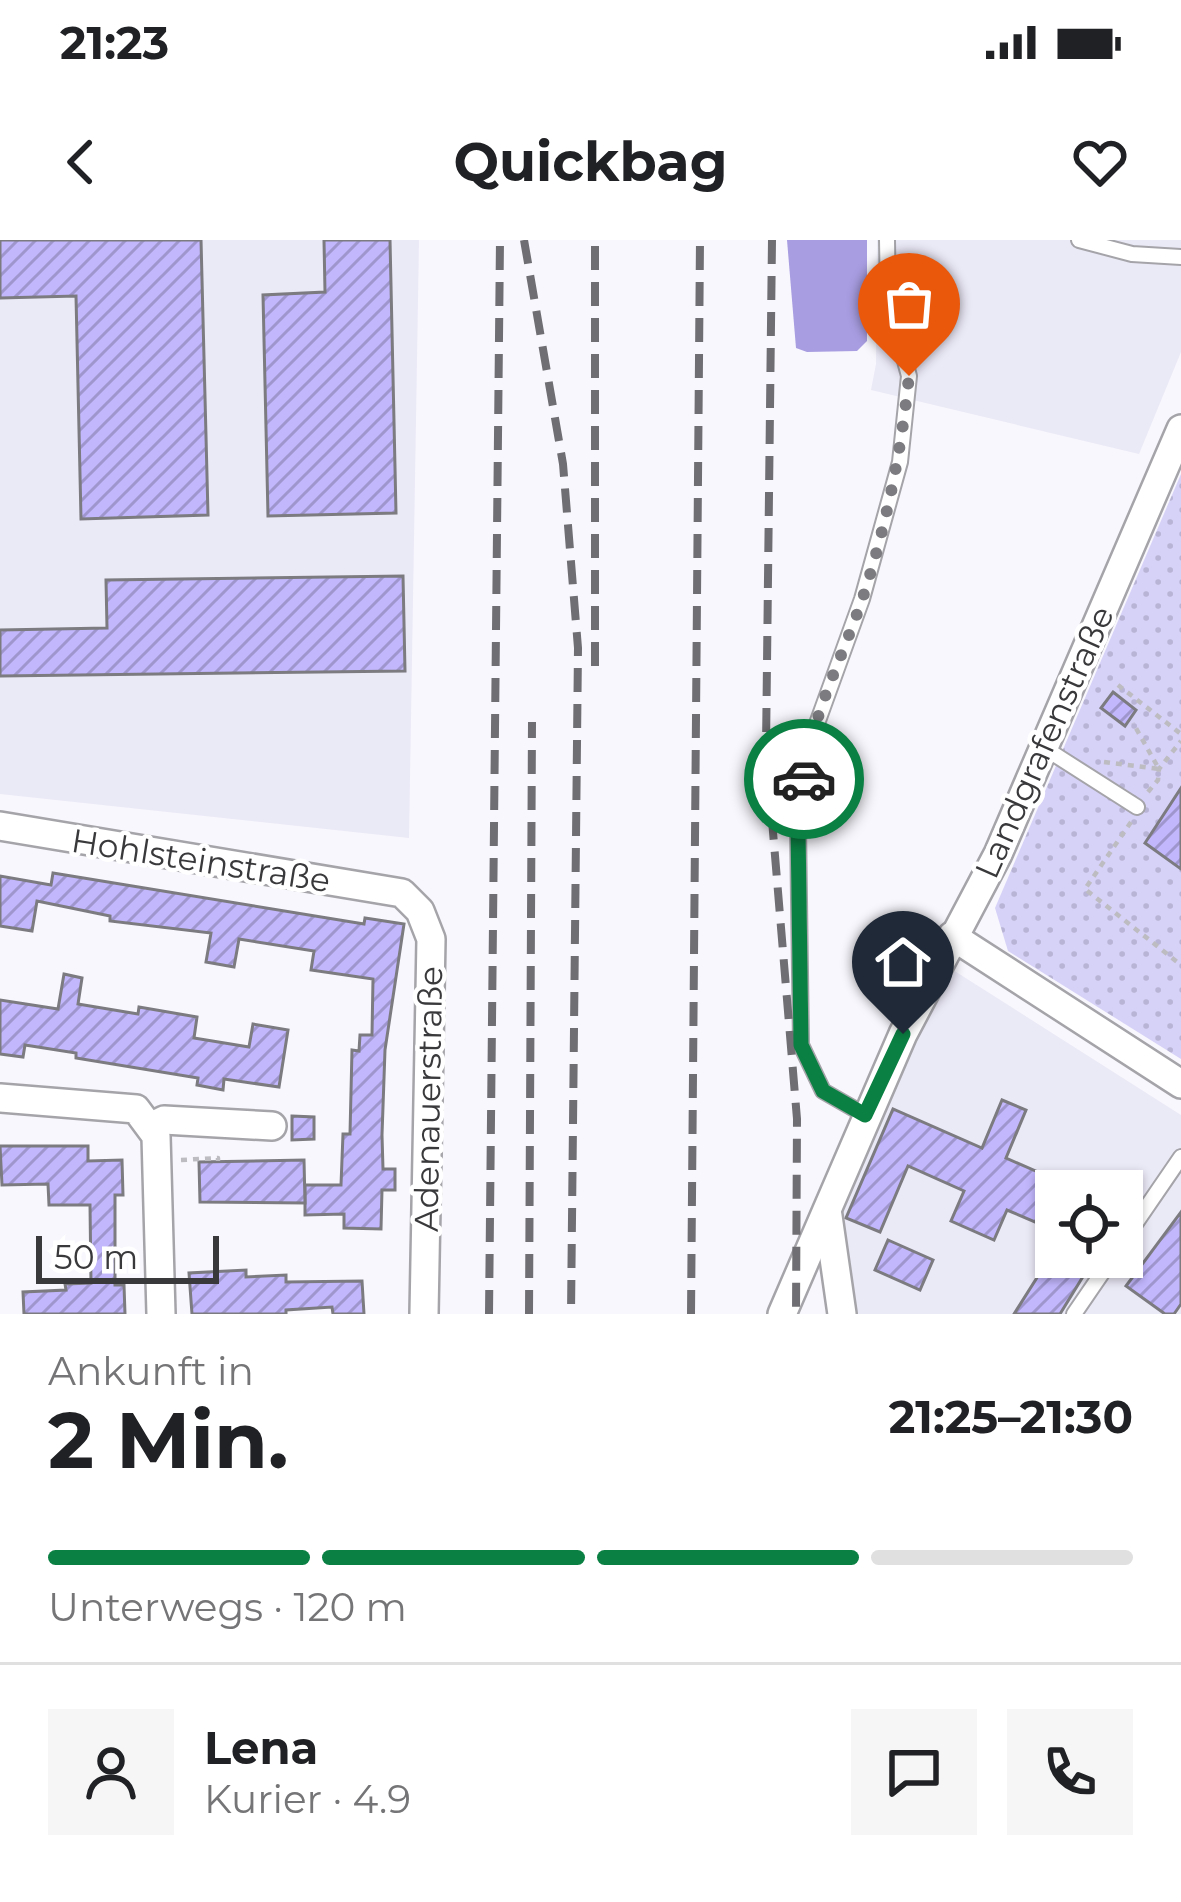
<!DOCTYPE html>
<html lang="de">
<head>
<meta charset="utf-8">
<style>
	:root { --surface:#fff; --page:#f6f6f6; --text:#202124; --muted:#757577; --line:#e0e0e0; --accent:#0b8043 }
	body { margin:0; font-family:Montserrat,sans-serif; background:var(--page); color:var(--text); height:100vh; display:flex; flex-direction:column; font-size:45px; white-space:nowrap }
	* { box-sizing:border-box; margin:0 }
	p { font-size:39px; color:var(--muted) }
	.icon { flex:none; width:66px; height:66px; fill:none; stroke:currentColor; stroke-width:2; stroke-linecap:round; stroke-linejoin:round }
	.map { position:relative; height:1074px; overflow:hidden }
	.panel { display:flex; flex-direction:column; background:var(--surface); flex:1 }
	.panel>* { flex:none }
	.fabs { position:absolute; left:1035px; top:930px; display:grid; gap:24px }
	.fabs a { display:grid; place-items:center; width:108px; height:108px; border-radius:0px; background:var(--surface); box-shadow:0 3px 9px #0004; font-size:60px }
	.scale { position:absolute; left:36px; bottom:30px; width:183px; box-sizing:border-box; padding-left:12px; border:6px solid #39383b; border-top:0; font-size:33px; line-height:42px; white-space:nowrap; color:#39383b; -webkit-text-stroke:9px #fff; paint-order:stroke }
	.pin { position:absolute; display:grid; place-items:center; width:102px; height:102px; color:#fff; margin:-123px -51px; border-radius:50% 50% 50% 0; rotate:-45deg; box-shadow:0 0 12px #0007 }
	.pin .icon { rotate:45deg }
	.courier { position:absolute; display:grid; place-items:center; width:120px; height:120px; margin:-60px; border:9px solid #0b8043; border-radius:50%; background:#fff; color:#222; box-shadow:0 3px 15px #0007 }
	.headline em { font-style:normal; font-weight:700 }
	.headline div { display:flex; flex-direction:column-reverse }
	.headline { display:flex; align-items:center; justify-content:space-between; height:204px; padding:0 48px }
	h1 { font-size:78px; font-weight:700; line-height:90px }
	.bar { display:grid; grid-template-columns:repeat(4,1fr); gap:18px 12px; align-content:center; height:144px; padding:0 48px }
	.bar i { height:15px; border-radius:9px; background:var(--line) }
	.bar .current { background:var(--accent) }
	.bar p { grid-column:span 4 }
	.line { display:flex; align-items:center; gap:30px; padding:0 48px; border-top:3px solid var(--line) }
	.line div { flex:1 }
	.round { display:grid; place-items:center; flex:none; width:126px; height:126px; border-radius:0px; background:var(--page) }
	.status { display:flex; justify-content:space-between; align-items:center; height:84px; padding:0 60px; background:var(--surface); direction:ltr }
	.status svg { height:33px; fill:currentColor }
	header { display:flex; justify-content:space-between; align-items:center; height:156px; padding:0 48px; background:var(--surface); font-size:54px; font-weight:700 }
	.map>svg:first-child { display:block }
</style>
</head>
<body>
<div class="status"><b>21:23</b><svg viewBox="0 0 49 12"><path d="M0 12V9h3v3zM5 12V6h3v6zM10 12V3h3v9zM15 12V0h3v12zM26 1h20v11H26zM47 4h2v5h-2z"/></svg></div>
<header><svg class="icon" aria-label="back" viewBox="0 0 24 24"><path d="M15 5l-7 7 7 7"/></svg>Quickbag<svg class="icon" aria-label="heart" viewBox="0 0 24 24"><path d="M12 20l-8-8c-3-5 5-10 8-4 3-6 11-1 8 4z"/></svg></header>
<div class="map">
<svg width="1181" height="1074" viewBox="0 0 1181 1074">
	<defs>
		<pattern id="garden-dots" width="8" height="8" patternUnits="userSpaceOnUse" patternTransform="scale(3)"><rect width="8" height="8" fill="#d6d1f7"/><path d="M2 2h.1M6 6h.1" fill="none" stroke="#b8b4d5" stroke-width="1.8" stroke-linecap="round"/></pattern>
		<pattern id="building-hatch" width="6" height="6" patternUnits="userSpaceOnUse" patternTransform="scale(3)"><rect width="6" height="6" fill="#c2b7fd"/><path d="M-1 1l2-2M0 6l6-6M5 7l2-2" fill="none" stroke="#9f96ce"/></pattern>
	</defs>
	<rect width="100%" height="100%" fill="#f8f7fd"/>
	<g fill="#eae9f6" fill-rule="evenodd">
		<polygon points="0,0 419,0 409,598 0,554"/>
		<polygon points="877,0 1181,0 1181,112 1139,214 871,150 876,124"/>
		<path d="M953 730 1181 875V1074H858L834 978 879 872ZM1056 951H1122V1017H1056Z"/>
	</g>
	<polygon fill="url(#garden-dots)" points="1181,234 1181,819 1008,711 995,668"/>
	<polygon fill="#a89de1" points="787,0 867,0 867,101 857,111 807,112 796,108"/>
	<g fill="url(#building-hatch)" stroke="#7b7b80" stroke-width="3">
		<polygon points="0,0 201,0 208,275 81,279 76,56 0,58"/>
		<polygon points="324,0 390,0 396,273 268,276 263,55 325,52"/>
		<polygon points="403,336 405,431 0,436 0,390 107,388 106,340"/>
		<polygon points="1113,452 1136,470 1125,486 1101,468"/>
		<polygon points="1181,548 1181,629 1145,603"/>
		<polygon points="53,633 364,684 365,678 404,684 385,810 382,895 383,929 395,929 395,950 382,950 381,989 344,988 344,974 305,975 305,945 341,945 343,894 350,894 352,810 359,811 360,795 372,795 373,739 311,730 314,711 239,699 234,727 206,722 211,693 110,681 110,676 37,661 32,691 0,686 0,636 51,645"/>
		<polygon points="64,734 82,738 78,764 138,774 139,767 197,777 194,798 249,807 253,784 288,790 279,847 224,839 223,850 197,845 198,838 76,818 76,813 25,805 23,817 0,814 0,760 58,769"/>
		<polygon points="1002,860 1026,870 1006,918 1056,940 1056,991 1007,970 994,1000 951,981 964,951 908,926 880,992 846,978 893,869 982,908"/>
		<polygon points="292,876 314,877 314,899 292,900"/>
		<polygon points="0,906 88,906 88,921 122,920 123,955 115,955 115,1045 124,1045 125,1074 24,1074 23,1052 66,1050 65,1044 91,1043 90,965 49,965 48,944 2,945"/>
		<polygon points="304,920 305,963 200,962 199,922"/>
		<polygon points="1181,972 1181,1064 1174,1074 1165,1074 1126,1046"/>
		<polygon points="888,1000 933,1020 920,1050 875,1030"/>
		<polygon points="1050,1017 1095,1017 1060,1074 1014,1074"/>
		<polygon points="246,1030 246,1037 286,1035 286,1042 362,1041 364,1074 333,1074 332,1067 286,1070 286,1074 192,1074 189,1033"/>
	</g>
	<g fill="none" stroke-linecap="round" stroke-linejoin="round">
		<defs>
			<g id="lane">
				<polyline points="1079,0 1132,14 1181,17"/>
				<polyline points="1046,509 1137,567"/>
				<polyline points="865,875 823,851 801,805 798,586 815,489 862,359 900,222 909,136 888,58 887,0"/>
				<polyline points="1122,1003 1181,917"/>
				<polyline points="1074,1074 1113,1017"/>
			</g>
			<g id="street">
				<polyline points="0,586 402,653 420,671 431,699 424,1074"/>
				<polyline points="952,696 1181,844"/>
				<polyline points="0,858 136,869 156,896 161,1074"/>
				<polyline points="152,886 164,880 272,886"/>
				<polyline points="828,976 842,1074"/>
				<polyline points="782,1074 903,794 998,614 1181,189"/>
			</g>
		</defs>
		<use href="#lane" stroke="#a5a4a9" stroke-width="18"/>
		<use href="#street" stroke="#a5a4a9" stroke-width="32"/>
		<g stroke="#bdbcc1" stroke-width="4.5" stroke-dasharray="6 6" stroke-linecap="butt">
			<polyline points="1118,445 1181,494"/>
			<polyline points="1104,522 1159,529 1133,483"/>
			<polyline points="1148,552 1158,540 1159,529 1181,501"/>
			<polyline points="1131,582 1085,649 1181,725"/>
			<polyline points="181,920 218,918 218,921"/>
		</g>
		<use href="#lane" stroke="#fff" stroke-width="14"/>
		<use href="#street" stroke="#fff" stroke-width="27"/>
		<g stroke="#6f6e72" stroke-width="8" stroke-dasharray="24 12" stroke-linecap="butt">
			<polyline points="524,0 563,224 578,408 571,1074"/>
			<polyline points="772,0 766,508 797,879 796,1074"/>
			<polyline points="595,426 595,0"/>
			<polyline points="489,1074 500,0"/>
			<polyline points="529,1074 532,482"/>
			<polyline points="691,1074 700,0"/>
		</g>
	</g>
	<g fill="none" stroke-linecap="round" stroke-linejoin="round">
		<path stroke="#7c7b7f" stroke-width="12" stroke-dasharray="0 21.6" d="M804 539C811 478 841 420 861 363 886 288 901 213 909 136"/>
		<polyline stroke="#0b8043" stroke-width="15" points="804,539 798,586 801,805 823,851 865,875 903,794"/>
	</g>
	<g text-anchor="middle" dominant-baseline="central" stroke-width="9" stroke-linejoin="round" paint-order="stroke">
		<g font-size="33" fill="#39383b" stroke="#fff">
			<text transform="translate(1044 502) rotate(-66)">Landgrafenstraße</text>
			<text transform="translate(201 620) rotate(9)">Hohlsteinstraße</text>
			<text transform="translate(428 859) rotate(-89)">Adenauerstraße</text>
		</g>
	</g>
</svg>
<div class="fabs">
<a><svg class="icon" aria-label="locate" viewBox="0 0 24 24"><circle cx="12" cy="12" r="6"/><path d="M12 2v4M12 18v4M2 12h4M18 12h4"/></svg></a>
</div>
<div class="scale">50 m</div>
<div class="pin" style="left:909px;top:136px;background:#ea580c"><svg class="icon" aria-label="bag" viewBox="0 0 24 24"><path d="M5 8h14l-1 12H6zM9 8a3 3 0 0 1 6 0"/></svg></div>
<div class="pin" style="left:903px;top:794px;background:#1f2937"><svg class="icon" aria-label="home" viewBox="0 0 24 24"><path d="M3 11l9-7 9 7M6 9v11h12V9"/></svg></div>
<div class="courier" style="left:804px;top:539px"><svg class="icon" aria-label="car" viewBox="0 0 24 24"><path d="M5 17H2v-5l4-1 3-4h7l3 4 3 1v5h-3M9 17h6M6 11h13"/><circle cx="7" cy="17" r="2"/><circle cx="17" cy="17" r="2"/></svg></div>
</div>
<section class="panel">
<div class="headline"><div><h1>2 Min.</h1><p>Ankunft in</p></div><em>21:25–21:30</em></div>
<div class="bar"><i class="current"></i><i class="current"></i><i class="current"></i><i></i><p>Unterwegs · 120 m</p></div>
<div class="line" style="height:216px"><a class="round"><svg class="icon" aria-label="person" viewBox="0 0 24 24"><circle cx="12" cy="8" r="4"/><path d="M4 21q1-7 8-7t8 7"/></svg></a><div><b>Lena</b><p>Kurier · 4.9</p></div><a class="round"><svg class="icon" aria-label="chat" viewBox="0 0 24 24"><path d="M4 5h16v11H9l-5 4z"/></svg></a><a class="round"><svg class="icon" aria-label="phone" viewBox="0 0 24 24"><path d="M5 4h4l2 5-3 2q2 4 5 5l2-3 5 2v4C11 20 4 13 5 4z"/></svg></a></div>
</section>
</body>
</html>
